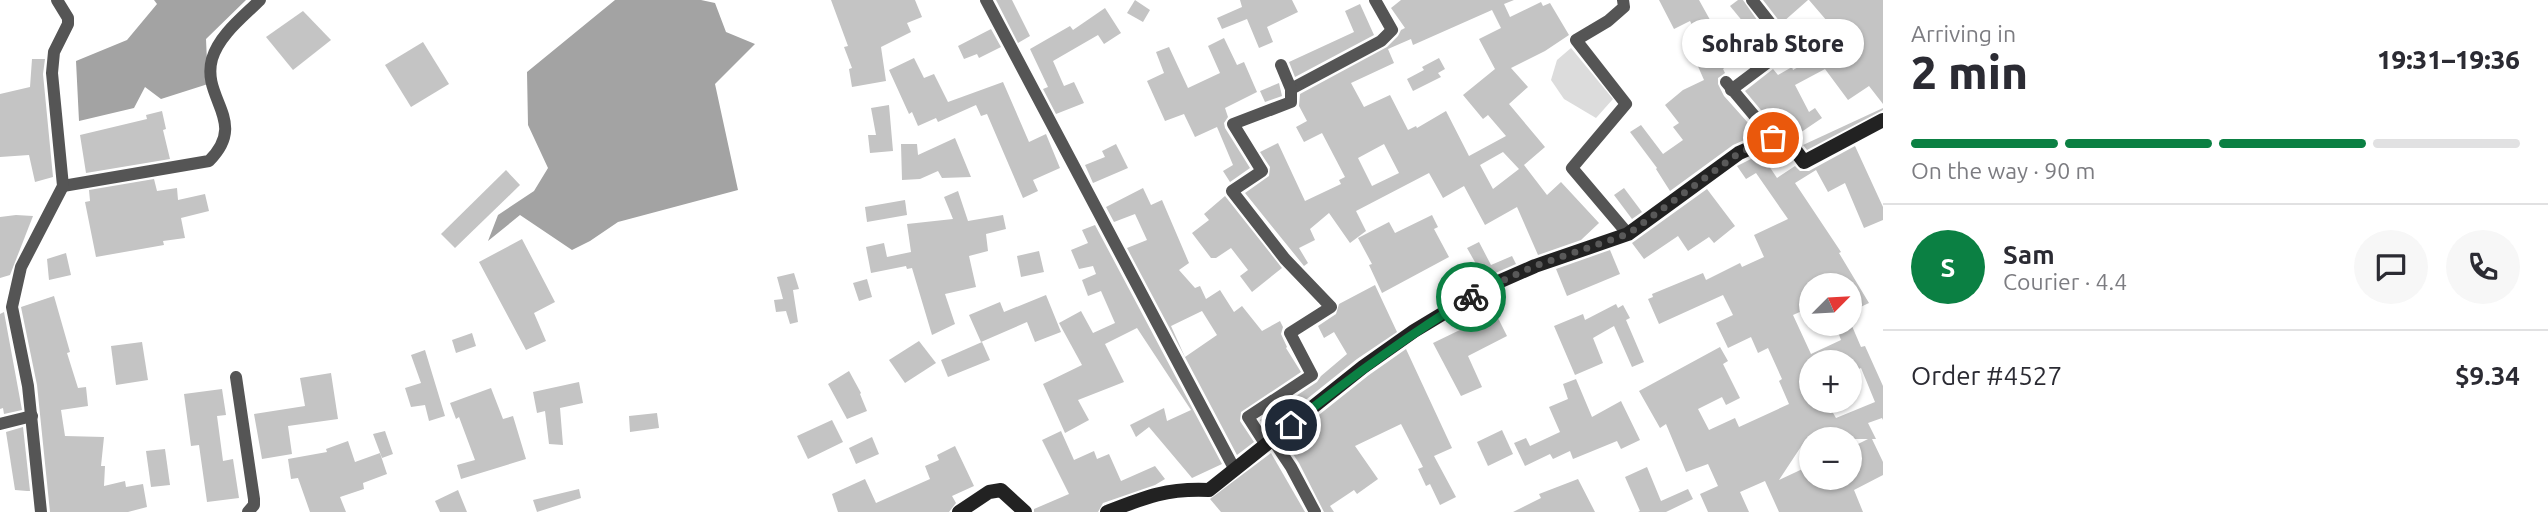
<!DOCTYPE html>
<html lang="en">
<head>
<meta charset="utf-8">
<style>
	:root { --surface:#fff; --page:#f7f7f7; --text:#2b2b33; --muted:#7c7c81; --line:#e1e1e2; --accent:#0b8043 }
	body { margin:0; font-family:Ubuntu,sans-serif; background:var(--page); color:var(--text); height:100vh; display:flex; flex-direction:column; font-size:26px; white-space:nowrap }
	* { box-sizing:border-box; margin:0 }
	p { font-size:23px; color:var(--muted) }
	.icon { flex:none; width:38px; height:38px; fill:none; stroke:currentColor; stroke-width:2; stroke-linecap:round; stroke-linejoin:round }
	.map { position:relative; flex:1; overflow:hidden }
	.sheet { display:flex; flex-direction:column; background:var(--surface); width:665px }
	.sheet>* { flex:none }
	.needle { width:46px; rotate:66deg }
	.buttons { position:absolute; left:1799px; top:273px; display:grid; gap:14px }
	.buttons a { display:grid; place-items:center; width:63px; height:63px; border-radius:50%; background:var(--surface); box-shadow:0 2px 5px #0004; font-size:35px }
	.pin { position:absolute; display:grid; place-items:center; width:60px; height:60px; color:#fff; margin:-30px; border:4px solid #fff; border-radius:50%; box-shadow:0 2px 7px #0007 }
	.courier { position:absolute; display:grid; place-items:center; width:70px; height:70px; margin:-35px; border:5px solid #0b8043; border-radius:50%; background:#fff; color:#222; box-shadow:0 2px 9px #0007 }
	.bubble { position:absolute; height:49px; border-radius:24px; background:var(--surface); box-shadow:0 2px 5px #0004; font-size:23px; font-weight:800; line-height:49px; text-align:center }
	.overview em { font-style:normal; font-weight:800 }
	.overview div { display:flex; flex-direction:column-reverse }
	.overview { display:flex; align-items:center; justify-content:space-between; height:119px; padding:0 28px }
	h1 { font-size:46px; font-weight:800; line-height:52px }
	.bar { display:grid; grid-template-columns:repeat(4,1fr); gap:10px 7px; align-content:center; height:84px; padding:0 28px }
	.bar i { height:9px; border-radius:5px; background:var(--line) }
	.bar .selected { background:var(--accent) }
	.bar p { grid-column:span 4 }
	.line { display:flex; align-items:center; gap:18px; padding:0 28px; border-top:2px solid var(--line) }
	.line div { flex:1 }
	.round { display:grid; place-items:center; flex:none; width:74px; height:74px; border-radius:37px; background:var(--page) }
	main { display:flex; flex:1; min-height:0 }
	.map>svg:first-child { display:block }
</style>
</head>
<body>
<main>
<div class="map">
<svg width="1883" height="512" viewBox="0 0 1883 512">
	<rect width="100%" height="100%" fill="#fff"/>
	<polygon fill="#dcdcdc" points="1571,48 1613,99 1596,118 1564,99 1551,80 1557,60"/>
	<g fill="#a3a3a3">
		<polygon points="154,0 246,0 206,39 208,84 161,99 145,87 134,108 79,121 76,61 127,40 157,4"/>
		<polygon points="615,0 701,0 715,3 726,32 755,44 715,84 738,190 618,222 590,241 572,250 520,215 488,241 498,215 534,191 548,168 528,125 527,72"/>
	</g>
	<g fill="#c4c4c4" fill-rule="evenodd">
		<polygon points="831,0 915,0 922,17 907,23 911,32 881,47 886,81 852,87 849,69 852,68 844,47 848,46"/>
		<polygon points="996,0 1012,0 1030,36 1018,43"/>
		<polygon points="1135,0 1150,10 1143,22 1127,13"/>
		<polygon points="1240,0 1292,0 1298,12 1267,27 1273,42 1259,48 1247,19 1222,29 1217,18 1242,7"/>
		<path d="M1401 0H1514L1504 4 1510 17 1541 2 1543 6 1550 3 1569 35 1545 51 1511 68 1528 87 1509 104 1545 147 1524 165 1547 195 1561 182 1599 223 1581 240 1538 255 1517 207 1485 225 1464 186 1443 198 1429 173 1356 211 1366 231 1350 243 1329 213 1310 229 1315 240 1299 248 1308 263 1304 266 1245 193 1269 176 1270 167 1260 152 1278 143 1305 201 1341 184 1339 180 1345 177 1322 133 1304 142 1296 127 1307 121 1299 106 1300 94 1387 47 1398 36 1401 30 1405 28 1391 8ZM1492 10 1501 28 1479 39 1495 69 1463 95 1483 119 1488 115 1506 136 1469 156 1446 111 1417 128 1416 126 1408 130 1390 95 1364 107 1351 83 1394 63 1388 49 1411 39 1413 45ZM1384 144 1399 173 1372 186 1358 158ZM1503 152 1519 169 1493 189 1480 165Z"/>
		<polygon points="1659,0 1699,0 1714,27 1710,29 1735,59 1723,69 1725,73 1718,78 1718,84 1724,96 1758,134 1733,145 1670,191 1656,169 1657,168 1630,132 1641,125 1663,154 1683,140 1673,127 1679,123 1665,105 1683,90 1704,80 1693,55 1705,50 1690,21 1674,29"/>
		<polygon points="1738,0 1743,0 1762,27 1753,34 1730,6"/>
		<polygon points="1763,0 1808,0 1783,22 1785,24 1783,26"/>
		<polygon points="1809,0 1883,0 1883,104 1869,86 1848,100 1825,69 1795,85 1809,112 1815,108 1822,118 1794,137 1781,131 1778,126 1776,128 1745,91 1773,69 1778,75 1792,67 1793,70 1818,56 1817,53 1824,50 1811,34 1827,21"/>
		<polygon points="1360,4 1374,35 1295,77 1289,62 1354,32 1345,11"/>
		<polygon points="1105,8 1121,33 1104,44 1098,35 1053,61 1064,86 1074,82 1084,103 1056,114 1043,89 1048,87 1030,49 1070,26 1073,30"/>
		<polygon points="303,11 331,40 293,70 266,37"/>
		<polygon points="991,29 1001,47 979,58 977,54 964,59 958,46"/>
		<polygon points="1224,38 1237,65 1244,62 1257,92 1225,108 1228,117 1224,123 1225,128 1250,168 1230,182 1223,171 1233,165 1217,127 1195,137 1184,114 1165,121 1147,81 1164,73 1156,52 1169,47 1188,88 1220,73 1208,46"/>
		<polygon points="423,42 449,84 411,107 385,65"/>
		<polygon points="914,58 924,78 934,74 948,102 1003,82 1029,142 1046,134 1060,168 1033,180 1038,191 1023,198 987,114 981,116 976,105 938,122 936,118 918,126 912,112 909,114 889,70"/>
		<polygon points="1439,58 1445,69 1438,73 1441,77 1413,91 1407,79 1424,70 1422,67"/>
		<polygon points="32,59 45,59 43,74 53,177 35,182 29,155 0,157 0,94 30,87"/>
		<polygon points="1279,83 1282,96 1265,102 1260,91"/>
		<polygon points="889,105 893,151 870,153 868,135 876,135 871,108"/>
		<polygon points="1883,108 1883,110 1807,150 1803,145"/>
		<polygon points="162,111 166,129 163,130 170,159 86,173 80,135 147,119 146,115"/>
		<polygon points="955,138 971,177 942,178 938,171 920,179 902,180 901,144 917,144 918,155"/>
		<polygon points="1116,144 1128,168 1093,183 1085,165 1105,157 1102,151"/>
		<path d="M1855 146 1883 207V220L1864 228 1845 183 1828 192 1816 170 1795 183 1841 252 1839 253 1869 303 1850 312V285H1811V307L1793 315 1811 354 1841 340 1838 332 1852 326 1861 347 1865 346 1883 386V420L1882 418 1868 423 1876 439H1872L1883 462V475L1854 490 1863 512H1779L1765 481 1740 492 1749 512H1708L1700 494 1718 486 1708 464 1686 472 1666 424 1660 428 1639 391 1720 347 1728 361 1723 364 1740 398 1726 405 1722 397 1698 409 1709 430 1735 418 1739 427 1789 404 1779 381 1782 379 1768 348 1758 353 1751 337 1728 348 1716 323 1733 315 1723 295 1659 324 1648 299 1653 297 1652 294 1703 273 1706 280 1740 263 1742 267 1764 257 1754 235 1788 219 1756 173 1746 179 1737 166 1761 154 1777 178 1795 166 1800 171H1809ZM1811 362H1850V373L1861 368 1875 402 1836 418 1826 401H1811ZM1806 439H1868L1850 448V478H1811V465L1779 480Z"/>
		<polygon points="506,170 520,185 455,248 441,234"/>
		<polygon points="154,179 157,191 177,188 178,200 205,194 209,211 181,218 185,238 163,241 164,245 96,257 85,202 90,201 89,190"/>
		<path d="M1143 188 1151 205 1162 200 1189 263 1179 270 1195 288 1200 286 1206 299 1220 290 1234 312 1242 306 1262 331 1280 321 1283 327 1281 334 1287 347 1286 348 1301 372 1241 412 1240 421 1254 442 1237 455 1127 248 1147 240 1135 214 1114 222 1106 207ZM1202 311 1217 335 1185 357 1171 326Z"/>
		<polygon points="1624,188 1642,212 1632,219 1614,195"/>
		<polygon points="1707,189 1735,226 1714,243 1709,237 1688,251 1678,236 1644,259 1632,243"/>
		<polygon points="958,191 968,221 1003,215 1006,229 986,234 988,251 969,256 976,287 945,294 955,324 932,335 912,268 907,269 906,266 871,273 866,247 884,243 887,257 911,252 907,224 953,219 944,197"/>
		<polygon points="1225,196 1282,268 1252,292 1240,276 1248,270 1231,248 1216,258 1211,258 1192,233 1209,220 1204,214"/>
		<polygon points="905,200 907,215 867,222 865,207"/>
		<polygon points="16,215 33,216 10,275 0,278 0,217"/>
		<polygon points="1432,215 1438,227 1434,229 1449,257 1382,293 1369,265 1372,264 1358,238 1389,222 1395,233"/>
		<polygon points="1095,225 1222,464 1192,478 1149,427 1136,437 1130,425 1164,408 1167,421 1191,410 1137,328 1105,344 1124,382 1078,400 1089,420 1065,433 1043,384 1082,365 1059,323 1081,311 1093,333 1115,323 1101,291 1088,296 1082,280 1096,274 1093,266 1079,269 1071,250 1088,243 1082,230"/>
		<polygon points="522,239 555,302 534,313 546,341 526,350 479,262"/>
		<polygon points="1479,242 1491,265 1512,256 1516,264 1484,278 1467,248"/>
		<polygon points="1610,250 1620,274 1567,296 1556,269"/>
		<polygon points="1039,251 1044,272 1021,277 1017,256"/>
		<polygon points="66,253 71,275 49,280 47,259"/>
		<polygon points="794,273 799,289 793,290 798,322 790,324 786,311 776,312 774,300 783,299 777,277"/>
		<polygon points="867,279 872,297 859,301 853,283"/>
		<polygon points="1375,285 1397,332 1357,359 1267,431 1260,420 1317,382 1321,376 1347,354 1334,332 1324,338 1318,326 1336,314 1339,304"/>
		<polygon points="1046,295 1061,332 1035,342 1027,322 981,342 969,315 1000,302 1004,312"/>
		<polygon points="54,296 70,352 67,353 78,388 86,387 88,406 61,410 65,436 104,437 101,466 105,466 104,486 125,481 126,487 143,484 147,507 128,512 50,512 37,385 21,307"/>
		<polygon points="1490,302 1507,336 1468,356 1482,387 1461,396 1433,343 1464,328 1459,318"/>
		<polygon points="1616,304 1618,308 1623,305 1630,318 1626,320 1644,362 1632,367 1614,326 1593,338 1603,363 1575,375 1554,326 1583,314 1585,320"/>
		<polygon points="4,312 22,410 4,414 3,408 0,409 0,314"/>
		<polygon points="472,333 476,346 456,353 452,340"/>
		<polygon points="919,341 936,363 905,383 889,360"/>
		<polygon points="142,342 148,380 116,385 111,346"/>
		<polygon points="982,342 990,360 948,377 941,360"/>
		<polygon points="1406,349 1452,448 1434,456 1456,497 1440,505 1430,484 1426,486 1418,469 1423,467 1401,424 1355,446 1378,479 1357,494 1354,490 1330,506 1334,512 1324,512 1299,463 1285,442 1369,375"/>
		<polygon points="425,350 445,416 429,421 425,405 411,407 405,388 421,383 411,355"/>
		<polygon points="849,371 861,393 860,394 867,411 847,419 828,384"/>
		<polygon points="331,373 338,419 288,426 292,454 262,459 254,414 305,406 300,378"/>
		<polygon points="1576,379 1592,417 1621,401 1640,440 1621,449 1617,441 1573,459 1570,451 1553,459 1550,454 1525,466 1514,443 1526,438 1530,446 1560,432 1549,407 1568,399 1563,384"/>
		<polygon points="579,382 583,403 560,408 563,445 549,444 545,411 537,413 533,392"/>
		<polygon points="491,388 503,419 513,416 526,459 461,479 457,465 475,460 459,417 456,419 450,403"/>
		<polygon points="222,389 226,415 217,416 223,461 233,459 239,498 207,502 199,445 191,446 184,394"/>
		<polygon points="657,413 659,428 630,432 629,416"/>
		<polygon points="832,420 843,442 808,459 797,436"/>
		<polygon points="23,427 30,491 27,491 15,490 6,432"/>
		<polygon points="1502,430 1513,454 1488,466 1477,442"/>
		<polygon points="385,431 393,454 382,458 373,434"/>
		<polygon points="1061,431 1074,460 1094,451 1097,459 1109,454 1121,481 1155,466 1165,479 1155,485 1103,503 1098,512 1034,512 1034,509 1069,494 1042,440"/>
		<polygon points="872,437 879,454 856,464 849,448"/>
		<polygon points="348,441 355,462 380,453 387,474 363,483 364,489 340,497 346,512 310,512 298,478 291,479 288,459 327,452 326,449"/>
		<polygon points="955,446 974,486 952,496 956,503 949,512 838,512 832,494 865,479 876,503 930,479 925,466 939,460 937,455"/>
		<polygon points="165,449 170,485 151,487 146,451"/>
		<polygon points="1271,453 1305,512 1221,512 1210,499"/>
		<polygon points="1647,467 1661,501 1688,489 1693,499 1666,512 1638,512 1640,511 1625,477"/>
		<polygon points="1578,479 1595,512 1513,512 1541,498 1539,494"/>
		<polygon points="579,489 581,498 537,512 533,500"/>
		<polygon points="458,490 467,512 440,512 435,501"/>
	</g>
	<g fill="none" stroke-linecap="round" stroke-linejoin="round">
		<g stroke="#555" stroke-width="12">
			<polyline points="986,0 1235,470"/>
			<polyline points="1623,0 1624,7 1608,21 1576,40 1626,104 1572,168 1628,234"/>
			<polyline points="1726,82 1773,138"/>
			<polyline points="1291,89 1381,41 1392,30 1375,0"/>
			<polyline points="1731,90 1767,63 1753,45 1774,28 1752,0"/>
			<path d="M63 186 209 161C249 121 201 99 212 59 219 35 243 17 260 0"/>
			<polyline points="236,377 254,499 254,505 248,512"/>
			<polyline points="0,424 32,416"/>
			<polyline points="1273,440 1291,467 1315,512"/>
			<polyline points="1266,445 1248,417 1312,375 1290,333 1331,307 1285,259 1232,191 1262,171 1233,124 1291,102 1291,89 1281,65"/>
			<polyline points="41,512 28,386 12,307 21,267 63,186 52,73 54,52 68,24 68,18 57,0"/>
		</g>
		<g stroke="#222" stroke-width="14">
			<polyline points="959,512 989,492 1001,490 1025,512"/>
			<path d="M1107 512C1145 497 1167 488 1209 490L1363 367 1414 331 1487 287 1535 266 1628 234 1739 153 1773 138 1792 146 1804 162 1883 120"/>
		</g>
	</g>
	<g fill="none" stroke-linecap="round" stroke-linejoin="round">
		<polyline stroke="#595959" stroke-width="7" stroke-dasharray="0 12.6" points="1471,297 1488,287 1535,266 1628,234 1739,153 1773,138"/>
		<path stroke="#0b8043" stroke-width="9" d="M1291 425C1351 377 1405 337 1471 297"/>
	</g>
</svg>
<div class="buttons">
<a><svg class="needle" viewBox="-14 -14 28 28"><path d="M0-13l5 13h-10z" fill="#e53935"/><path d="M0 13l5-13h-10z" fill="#7c7c81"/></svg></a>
<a>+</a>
<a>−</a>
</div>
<div class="pin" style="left:1773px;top:138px;background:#ea580c"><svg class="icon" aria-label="bag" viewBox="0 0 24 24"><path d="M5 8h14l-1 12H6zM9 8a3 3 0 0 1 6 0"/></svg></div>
<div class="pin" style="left:1291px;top:425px;background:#1f2937"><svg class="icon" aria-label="home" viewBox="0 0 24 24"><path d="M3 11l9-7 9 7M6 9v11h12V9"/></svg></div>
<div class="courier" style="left:1471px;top:297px"><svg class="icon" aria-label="bike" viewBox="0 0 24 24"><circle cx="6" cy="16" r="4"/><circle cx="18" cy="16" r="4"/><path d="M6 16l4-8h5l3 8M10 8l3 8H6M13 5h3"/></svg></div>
<div class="bubble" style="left:1682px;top:19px;width:182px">Sohrab Store</div>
</div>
<section class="sheet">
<div class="overview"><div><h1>2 min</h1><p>Arriving in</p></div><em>19:31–19:36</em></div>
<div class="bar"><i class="selected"></i><i class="selected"></i><i class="selected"></i><i></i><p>On the way · 90 m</p></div>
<div class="line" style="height:126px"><b class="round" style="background:var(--accent);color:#fff">S</b><div><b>Sam</b><p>Courier · 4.4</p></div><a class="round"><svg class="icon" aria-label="chat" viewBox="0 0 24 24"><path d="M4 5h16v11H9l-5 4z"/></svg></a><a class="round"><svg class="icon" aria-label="phone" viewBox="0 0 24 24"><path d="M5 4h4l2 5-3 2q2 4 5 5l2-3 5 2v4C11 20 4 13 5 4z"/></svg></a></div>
<div class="line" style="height:91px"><div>Order #4527</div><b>$9.34</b></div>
</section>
</main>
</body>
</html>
